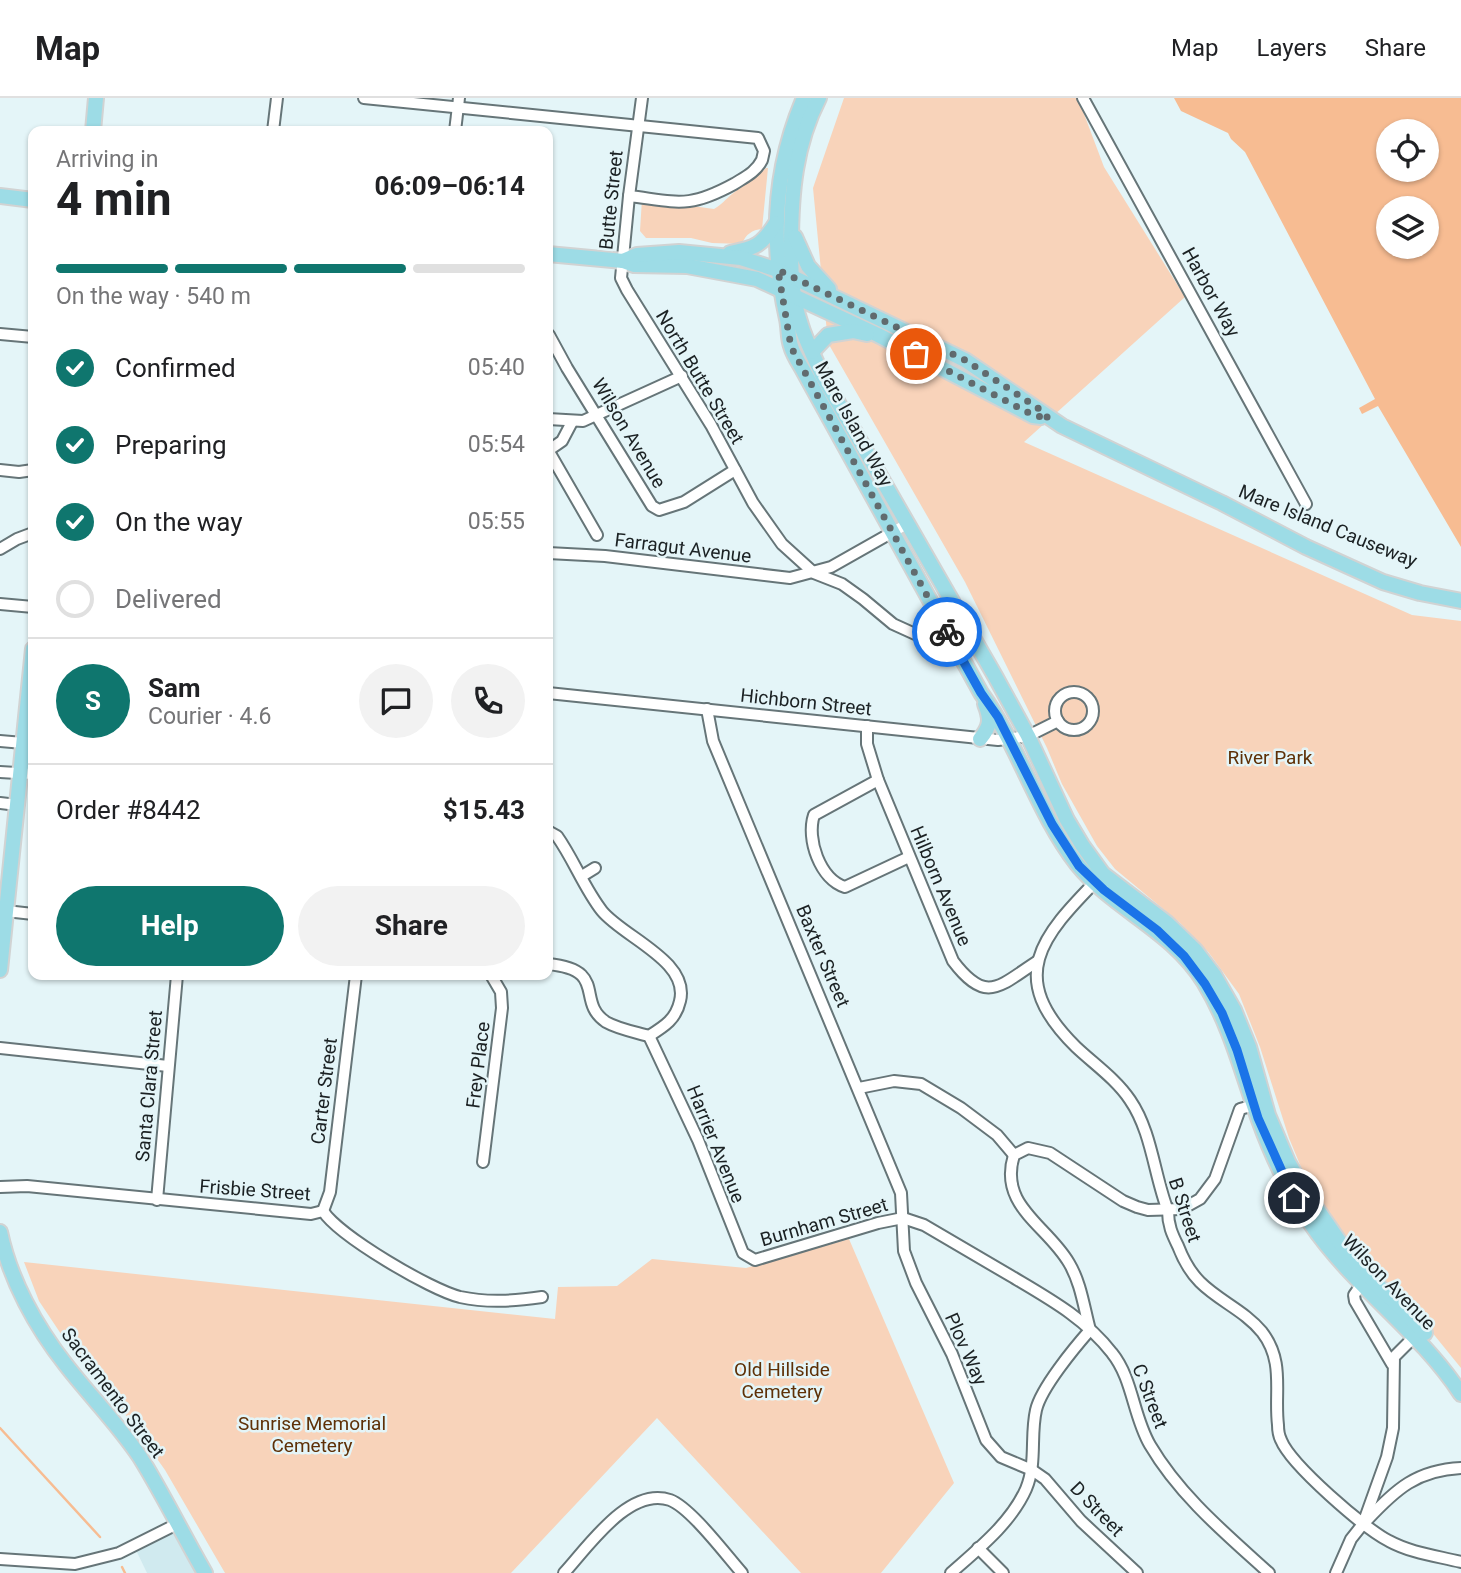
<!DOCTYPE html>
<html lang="en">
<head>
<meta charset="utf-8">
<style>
	:root { --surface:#fff; --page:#f2f2f2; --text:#202124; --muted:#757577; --line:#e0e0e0; --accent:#0f766e }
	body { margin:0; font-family:Roboto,sans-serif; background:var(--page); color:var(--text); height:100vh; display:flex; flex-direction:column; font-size:26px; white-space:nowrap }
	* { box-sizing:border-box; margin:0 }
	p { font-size:23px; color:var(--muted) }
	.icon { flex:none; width:38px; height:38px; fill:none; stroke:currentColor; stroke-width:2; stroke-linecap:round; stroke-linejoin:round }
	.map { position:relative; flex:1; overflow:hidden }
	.side { position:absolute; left:28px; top:28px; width:525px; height:854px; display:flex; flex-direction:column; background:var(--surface); border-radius:14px; box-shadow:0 2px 5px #0004 }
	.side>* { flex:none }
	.buttons { position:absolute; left:1376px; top:21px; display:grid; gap:14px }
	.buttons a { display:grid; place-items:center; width:63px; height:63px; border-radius:50%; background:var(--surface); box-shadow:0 2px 5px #0004; font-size:35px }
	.pin { position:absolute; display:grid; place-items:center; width:60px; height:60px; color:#fff; margin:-30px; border:4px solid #fff; border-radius:50%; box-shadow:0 2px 7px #0007 }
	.courier { position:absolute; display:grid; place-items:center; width:70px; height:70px; margin:-35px; border:5px solid #1a73e8; border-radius:50%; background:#fff; color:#222; box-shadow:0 2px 9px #0007 }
	.headline em { font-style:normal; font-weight:700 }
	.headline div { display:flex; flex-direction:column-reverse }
	.headline { display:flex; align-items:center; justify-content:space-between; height:119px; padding:0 28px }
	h1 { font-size:46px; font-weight:700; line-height:52px }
	.bar { display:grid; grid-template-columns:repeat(4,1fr); gap:10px 7px; align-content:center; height:84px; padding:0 28px }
	.bar i { height:9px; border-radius:5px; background:var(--line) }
	.bar .on { background:var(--accent) }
	.bar p { grid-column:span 4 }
	.line { display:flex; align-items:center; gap:18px; padding:0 28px; border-top:2px solid var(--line) }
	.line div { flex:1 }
	.round { display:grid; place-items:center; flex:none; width:74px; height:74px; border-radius:37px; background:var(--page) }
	ol { padding:0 28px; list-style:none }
	li { display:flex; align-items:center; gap:21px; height:77px }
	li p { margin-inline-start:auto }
	li .icon { padding:7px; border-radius:50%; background:var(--accent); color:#fff; stroke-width:4 }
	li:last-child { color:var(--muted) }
	li i { width:38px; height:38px; border:4px solid var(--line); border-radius:50% }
	.cta { display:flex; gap:14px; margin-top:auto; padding:14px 28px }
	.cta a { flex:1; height:80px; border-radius:42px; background:var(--accent); color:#fff; font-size:28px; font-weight:700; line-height:80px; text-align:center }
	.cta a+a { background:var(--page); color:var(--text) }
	header { display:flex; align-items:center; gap:42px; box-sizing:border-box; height:98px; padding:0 35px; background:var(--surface); border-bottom:2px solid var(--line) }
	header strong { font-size:33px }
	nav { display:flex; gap:38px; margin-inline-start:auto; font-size:24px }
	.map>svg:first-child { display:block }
</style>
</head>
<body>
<header>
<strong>Map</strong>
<nav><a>Map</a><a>Layers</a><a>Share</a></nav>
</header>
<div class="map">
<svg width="1461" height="1475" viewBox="0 0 1461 1475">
	<rect width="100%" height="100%" fill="#e4f5f8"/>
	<polygon fill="#d0eaef" points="178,1431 202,1475 147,1475 135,1450"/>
	<g fill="#f8d3ba">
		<polygon points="844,0 1078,0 1104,69 1185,199 1024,344 1412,517 1461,523 1461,1270 1422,1222 1347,1147 1315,1103 1289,1040 1260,949 1239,896 1209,855 1180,825 1115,771 1097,748 1062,686 1047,650 965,484 828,245 813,90"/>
		<path d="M766 70H768L762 131C752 132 746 136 742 146L712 145 691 140H646L640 133 642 101 714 111C722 106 725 102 732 96 743 87 755 81 766 70Z"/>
		<polygon points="849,1141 954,1385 881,1475 801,1475 657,1320 511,1475 225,1475 165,1372 128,1320 69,1248 39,1203 24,1164 555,1221 558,1189 617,1188 652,1161 746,1170"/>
	</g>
	<path fill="#f7bc92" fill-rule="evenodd" d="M1174 0H1461V449L1378 308 1362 316 1359 310 1375 301 1245 54 1231 41 1228 35 1181 13ZM1388 33H1426V72H1388ZM1388 110H1426V149H1388Z"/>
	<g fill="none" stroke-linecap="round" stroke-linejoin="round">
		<g stroke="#f7bc92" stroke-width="2.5">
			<polyline points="0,1330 100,1439"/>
			<polyline points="122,1469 125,1475"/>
		</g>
		<defs>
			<g id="minor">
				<path d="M364 0 758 40 764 53 762 62C756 74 745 79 734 86 688 111 678 104 629 98"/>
				<polyline points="642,0 629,98 621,180 627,192 711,327 753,405 782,446 814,475 842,486 863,501 893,526 915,536"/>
				<polyline points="1083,0 1306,406"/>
				<polyline points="273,33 277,0"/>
				<polyline points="455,33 459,0"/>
				<polyline points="0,236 33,239"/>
				<polyline points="549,237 567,270 652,408 659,412 684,404 735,372"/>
				<polyline points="548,321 583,323 682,278"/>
				<polyline points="548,352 597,437"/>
				<polyline points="549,352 562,343 572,324"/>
				<polyline points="0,372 19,374 33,372"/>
				<polyline points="0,451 17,441 33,435"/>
				<polyline points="548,455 605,458 790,480 831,469 907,426"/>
				<polyline points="0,506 33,509"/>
				<circle cx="1074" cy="613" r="19"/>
				<polyline points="548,595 998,642 1028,638 1058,623"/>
				<polyline points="707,611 713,643 901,1095 904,1153 916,1185 952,1256 986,1342 1001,1359 1032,1372 1045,1381 1081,1423 1137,1475"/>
				<path d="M867 628V646L878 682 953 863C987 908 1000 887 1038 863"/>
				<polyline points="0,643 23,645"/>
				<polyline points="0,674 33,676"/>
				<path d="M878 682 814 717C806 741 820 781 845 789L909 759"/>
				<polyline points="0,705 17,707"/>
				<path d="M548 733 557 738C574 762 584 790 602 813 623 839 690 863 680 903 676 921 665 928 649 938 635 934 618 931 606 924 575 903 609 872 548 866"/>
				<polyline points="582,778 595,770"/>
				<path d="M1099 780C1041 839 1005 879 1076 949 1094 966 1116 981 1130 1002 1152 1034 1154 1077 1168 1113 1168 1127 1172 1136 1178 1148 1183 1161 1190 1174 1200 1184 1219 1203 1245 1213 1262 1234 1285 1264 1274 1294 1278 1327 1278 1331 1279 1338 1281 1342 1291 1367 1365 1431 1389 1443 1411 1455 1437 1458 1461 1464"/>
				<polyline points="6,813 33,816"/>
				<polyline points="649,938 698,1042 743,1155 755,1162 878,1125 903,1120"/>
				<polyline points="0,950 168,968"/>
				<polyline points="859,990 894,983 921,986 961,1010 997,1037 1014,1057"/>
				<polyline points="483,1064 502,910 501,894 491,877"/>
				<polyline points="0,1089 27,1088 311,1116 323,1113"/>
				<polyline points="157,1102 177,877"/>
				<path d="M323 1113C339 1138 431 1192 460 1199 488 1205 514 1203 542 1199"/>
				<polyline points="323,1113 330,1094 356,877"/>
				<path d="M903 1120 924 1127C953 1144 982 1161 1011 1178 1048 1200 1085 1220 1112 1255 1133 1281 1133 1318 1150 1347 1180 1398 1226 1436 1269 1475"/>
				<polyline points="1361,1187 1354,1197 1355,1203 1392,1266"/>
				<path d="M1090 1232C1084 1210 1081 1185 1069 1165 1047 1127 998 1108 1014 1057L1028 1050 1050 1055 1123 1103 1137 1109 1148 1112 1182 1111 1200 1101 1215 1081 1240 1011 1258 1006"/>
				<path d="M1367 1422C1396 1391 1417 1372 1461 1370"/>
				<polyline points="978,1450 1003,1475"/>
				<polyline points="0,1461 75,1466 119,1455 177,1426"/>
				<path d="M564 1475C588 1449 629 1388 670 1402 691 1410 726 1457 742 1475"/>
				<path d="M951 1475C978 1451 1011 1425 1026 1391 1037 1365 1030 1338 1036 1312 1041 1290 1075 1249 1090 1232"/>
				<polyline points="1336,1475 1351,1441 1363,1426 1387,1359 1393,1330 1394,1259 1418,1235"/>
			</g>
			<g id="major">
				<path d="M804 0C773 72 770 146 787 221 789 230 788 240 791 248 793 256 799 265 803 272L981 595C1019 648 1037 714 1077 766 1114 812 1171 831 1204 884 1231 928 1242 975 1259 1022 1272 1058 1289 1094 1311 1126 1354 1189 1419 1232 1461 1296"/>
				<path d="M819 0C795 47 791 95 791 147 791 174 792 201 801 227 806 244 815 260 822 277L995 578 1028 638 1067 722 1082 747 1103 776 1167 825 1195 852 1214 877 1234 912 1249 949 1268 1017 1288 1064 1306 1095 1350 1159 1425 1235"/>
				<polyline points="93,33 96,0"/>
				<polyline points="0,98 33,102"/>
				<polyline points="795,139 808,168 829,191"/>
				<path d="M730 155C756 150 762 147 776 125"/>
				<polyline points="548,156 623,163 634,167 687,168 757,181 878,237 1033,318 1041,319"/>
				<polyline points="623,163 637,157 679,154 741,160 778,172 965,262 1062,328 1222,405 1306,449 1383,484 1420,495 1461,503"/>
				<polyline points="812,254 828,237 853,233 867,236"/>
				<path d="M980 641C991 628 991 621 985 606"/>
				<polyline points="0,872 33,551"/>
				<path d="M0 1134C10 1182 36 1229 66 1267 90 1298 118 1326 140 1359 163 1396 183 1437 205 1475"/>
			</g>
		</defs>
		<use href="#minor" stroke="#667578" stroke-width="14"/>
		<use href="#major" stroke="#d1d3d3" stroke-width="18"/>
		<use href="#minor" stroke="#fff" stroke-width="10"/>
		<use href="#major" stroke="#9ddce6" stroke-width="14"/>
	</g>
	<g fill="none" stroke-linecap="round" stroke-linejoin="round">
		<polyline stroke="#616b6e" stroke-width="7" stroke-dasharray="0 12.6" points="916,256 1033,317 1049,321 1038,310 965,262 778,172 791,249 947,534"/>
		<polyline stroke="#1a73e8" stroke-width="9" points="947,534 981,595 998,619 1052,726 1079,768 1104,792 1157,832 1184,858 1205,886 1222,915 1237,952 1258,1020 1294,1100"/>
	</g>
	<g text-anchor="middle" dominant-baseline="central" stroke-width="5" stroke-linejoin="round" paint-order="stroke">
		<g font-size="19" fill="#1b2123" stroke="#e4f5f8">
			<text transform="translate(611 102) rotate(-84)">Butte Street</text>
			<text transform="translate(1211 194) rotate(61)">Harbor Way</text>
			<text transform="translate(700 279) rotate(59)">North Butte Street</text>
			<text transform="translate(854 326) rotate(61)">Mare Island Way</text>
			<text transform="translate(629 335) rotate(59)">Wilson Avenue</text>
			<text transform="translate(1328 428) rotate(22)">Mare Island Causeway</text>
			<text transform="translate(683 450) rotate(7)">Farragut Avenue</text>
			<text transform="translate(806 604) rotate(6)">Hichborn Street</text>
			<text transform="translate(941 788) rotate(67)">Hilborn Avenue</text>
			<text transform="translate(823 858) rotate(67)">Baxter Street</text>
			<text transform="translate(478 967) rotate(-83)">Frey Place</text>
			<text transform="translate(149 988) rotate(-85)">Santa Clara Street</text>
			<text transform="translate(324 993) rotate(-83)">Carter Street</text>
			<text transform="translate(716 1046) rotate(68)">Harrier Avenue</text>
			<text transform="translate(255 1092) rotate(4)">Frisbie Street</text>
			<text transform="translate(1185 1112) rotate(72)">B Street</text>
			<text transform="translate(824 1124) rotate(-16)">Burnham Street</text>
			<text transform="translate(1389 1184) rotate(46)">Wilson Avenue</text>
			<text transform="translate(966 1251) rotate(66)">Plov Way</text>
			<text transform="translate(113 1295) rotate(53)">Sacramento Street</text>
			<text transform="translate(1150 1298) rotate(69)">C Street</text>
			<text transform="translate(1097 1411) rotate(46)">D Street</text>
		</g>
		<g font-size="19" fill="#5e3006" stroke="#e4f5f8">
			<text x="1270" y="659">River Park</text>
			<text x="782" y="1271">Old Hillside<tspan x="782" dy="22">Cemetery</tspan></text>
			<text x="312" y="1325">Sunrise Memorial<tspan x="312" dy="22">Cemetery</tspan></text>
		</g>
	</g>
</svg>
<div class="buttons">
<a><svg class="icon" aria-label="locate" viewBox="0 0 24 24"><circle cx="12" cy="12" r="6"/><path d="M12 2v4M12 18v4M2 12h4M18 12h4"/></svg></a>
<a><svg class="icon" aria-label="layers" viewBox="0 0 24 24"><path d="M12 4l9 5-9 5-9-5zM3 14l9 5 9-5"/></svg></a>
</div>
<div class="pin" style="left:916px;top:256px;background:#ea580c"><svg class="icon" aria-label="bag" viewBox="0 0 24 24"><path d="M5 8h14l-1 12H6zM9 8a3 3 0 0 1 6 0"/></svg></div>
<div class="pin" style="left:1294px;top:1100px;background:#1f2937"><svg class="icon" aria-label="home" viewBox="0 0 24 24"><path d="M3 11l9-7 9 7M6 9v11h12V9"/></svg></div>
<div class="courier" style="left:947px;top:534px"><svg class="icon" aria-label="bike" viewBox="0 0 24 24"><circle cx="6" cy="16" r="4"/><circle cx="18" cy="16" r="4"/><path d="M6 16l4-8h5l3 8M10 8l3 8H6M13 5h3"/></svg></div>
<section class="side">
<div class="headline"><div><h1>4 min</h1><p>Arriving in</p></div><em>06:09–06:14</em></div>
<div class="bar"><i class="on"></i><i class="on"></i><i class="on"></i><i></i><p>On the way · 540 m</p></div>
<ol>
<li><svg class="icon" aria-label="check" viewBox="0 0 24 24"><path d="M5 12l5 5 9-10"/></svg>Confirmed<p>05:40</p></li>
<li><svg class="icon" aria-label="check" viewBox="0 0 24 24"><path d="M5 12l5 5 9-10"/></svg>Preparing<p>05:54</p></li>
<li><svg class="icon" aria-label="check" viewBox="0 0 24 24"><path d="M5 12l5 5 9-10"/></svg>On the way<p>05:55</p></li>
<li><i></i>Delivered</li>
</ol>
<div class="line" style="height:126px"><b class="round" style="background:var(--accent);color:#fff">S</b><div><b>Sam</b><p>Courier · 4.6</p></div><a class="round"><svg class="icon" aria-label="chat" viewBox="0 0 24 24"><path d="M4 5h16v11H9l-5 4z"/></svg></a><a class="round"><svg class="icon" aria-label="phone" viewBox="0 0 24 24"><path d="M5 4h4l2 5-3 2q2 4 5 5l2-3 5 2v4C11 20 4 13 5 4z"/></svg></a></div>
<div class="line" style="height:91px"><div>Order #8442</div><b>$15.43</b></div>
<div class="cta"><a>Help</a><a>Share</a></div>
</section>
</div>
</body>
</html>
